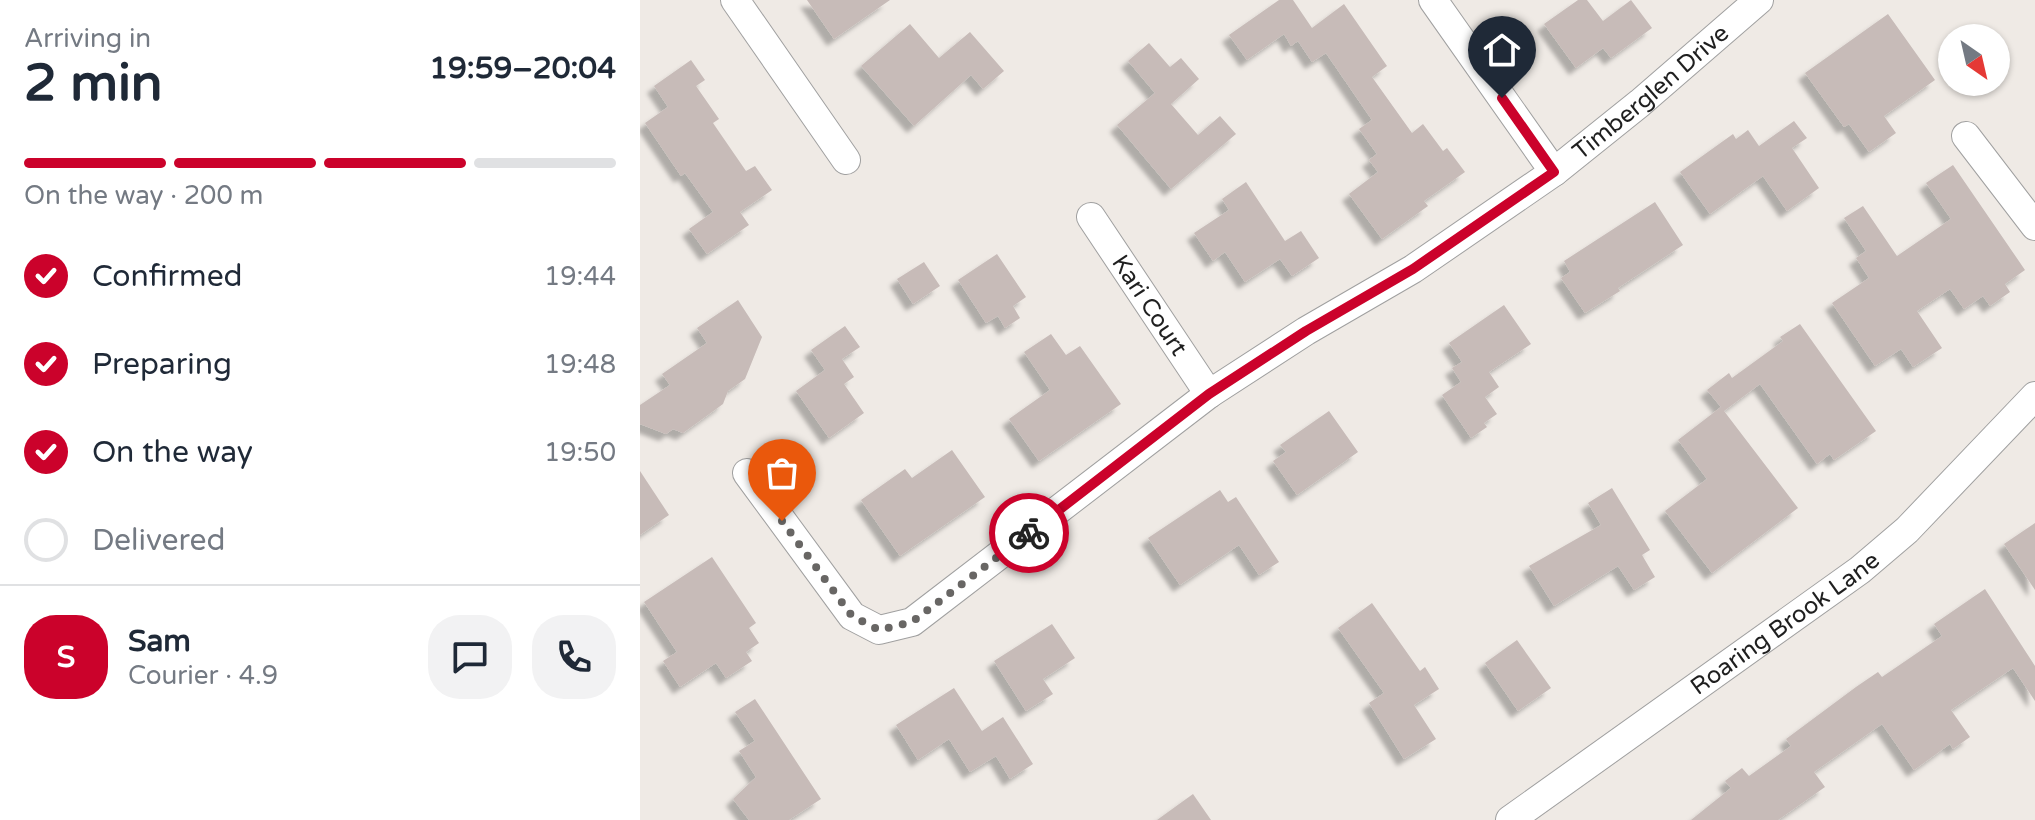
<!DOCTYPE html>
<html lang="en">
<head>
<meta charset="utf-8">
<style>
	:root { --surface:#fff; --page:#f2f2f3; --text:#1f2937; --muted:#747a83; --line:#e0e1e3; --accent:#cb022b }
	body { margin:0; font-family:"Varela Round",sans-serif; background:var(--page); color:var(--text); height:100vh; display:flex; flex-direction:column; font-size:30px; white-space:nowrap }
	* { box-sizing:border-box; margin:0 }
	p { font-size:26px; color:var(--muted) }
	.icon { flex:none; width:44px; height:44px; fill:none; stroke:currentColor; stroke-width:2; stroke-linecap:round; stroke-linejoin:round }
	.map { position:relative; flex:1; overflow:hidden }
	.drawer { display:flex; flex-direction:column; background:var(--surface); width:640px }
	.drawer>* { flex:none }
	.needle { width:52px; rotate:146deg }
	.tools { position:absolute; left:1298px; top:24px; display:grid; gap:16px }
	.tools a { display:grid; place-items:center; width:72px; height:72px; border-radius:50%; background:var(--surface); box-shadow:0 2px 6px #0004; font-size:40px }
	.pin { position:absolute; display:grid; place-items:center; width:68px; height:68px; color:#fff; margin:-82px -34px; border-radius:50% 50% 50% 0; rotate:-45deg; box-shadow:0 0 8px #0007 }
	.pin .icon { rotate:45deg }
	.courier { position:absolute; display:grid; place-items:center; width:80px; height:80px; margin:-40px; border:6px solid #cb022b; border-radius:50%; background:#fff; color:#222; box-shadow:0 2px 10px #0007 }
	.overview em { font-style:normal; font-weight:700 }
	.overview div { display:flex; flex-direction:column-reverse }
	.overview { display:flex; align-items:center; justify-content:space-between; height:136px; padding:0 24px }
	h1 { font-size:52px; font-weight:700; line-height:60px }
	.bar { display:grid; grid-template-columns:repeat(4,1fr); gap:12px 8px; align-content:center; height:96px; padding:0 24px }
	.bar i { height:10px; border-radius:6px; background:var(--line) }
	.bar .current { background:var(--accent) }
	.bar p { grid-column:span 4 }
	.line { display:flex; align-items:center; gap:20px; padding:0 24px; border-top:2px solid var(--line) }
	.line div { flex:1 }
	.round { display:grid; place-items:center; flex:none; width:84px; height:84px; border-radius:32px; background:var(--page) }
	ol { padding:0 24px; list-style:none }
	li { display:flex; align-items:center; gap:24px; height:88px }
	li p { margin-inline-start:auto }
	li .icon { padding:8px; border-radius:50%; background:var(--accent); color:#fff; stroke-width:4 }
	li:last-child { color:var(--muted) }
	li i { width:44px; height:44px; border:4px solid var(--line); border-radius:50% }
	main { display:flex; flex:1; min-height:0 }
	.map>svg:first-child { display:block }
</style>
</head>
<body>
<main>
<section class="drawer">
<div class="overview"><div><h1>2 min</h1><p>Arriving in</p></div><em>19:59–20:04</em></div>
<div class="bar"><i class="current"></i><i class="current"></i><i class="current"></i><i></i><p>On the way · 200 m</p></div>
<ol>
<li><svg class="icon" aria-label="check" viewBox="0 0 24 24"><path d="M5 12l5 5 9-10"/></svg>Confirmed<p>19:44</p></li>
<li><svg class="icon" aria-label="check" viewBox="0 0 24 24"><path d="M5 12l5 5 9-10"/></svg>Preparing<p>19:48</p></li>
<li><svg class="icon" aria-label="check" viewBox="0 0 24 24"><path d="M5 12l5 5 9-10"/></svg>On the way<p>19:50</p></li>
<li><i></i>Delivered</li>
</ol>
<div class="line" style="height:144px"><b class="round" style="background:var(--accent);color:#fff">S</b><div><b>Sam</b><p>Courier · 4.9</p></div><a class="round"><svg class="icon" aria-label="chat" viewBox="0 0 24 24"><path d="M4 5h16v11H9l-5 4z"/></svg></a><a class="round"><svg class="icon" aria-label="phone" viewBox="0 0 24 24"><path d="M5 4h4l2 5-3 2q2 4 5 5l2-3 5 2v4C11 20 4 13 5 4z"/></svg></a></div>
</section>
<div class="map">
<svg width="1395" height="820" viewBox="0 0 1395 820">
	<defs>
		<filter id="shadow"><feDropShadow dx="-7" dy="7" stdDeviation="2" flood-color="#0004"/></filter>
	</defs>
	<rect width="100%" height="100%" fill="#efeae5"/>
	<g fill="#c7bbb8" filter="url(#shadow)">
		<polygon points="167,0 250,0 194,39"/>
		<polygon points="639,0 653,0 672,28 704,4 747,66 732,77 772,133 783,124 803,151 807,148 825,172 784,201 788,206 742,239 709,194 738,172 729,160 737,154 719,129 732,120 686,53 672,62 658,41 651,46 644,34 607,60 589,35"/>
		<polygon points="938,0 947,0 963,21 991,0 1012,28 971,58 963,48 936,68 904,24"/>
		<polygon points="1248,14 1295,80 1244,116 1256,133 1229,152 1209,124 1204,127 1165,73"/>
		<polygon points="270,24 299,58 330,32 364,71 343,89 331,75 274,126 221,66"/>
		<polygon points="509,43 530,67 541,58 559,79 531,104 558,135 580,116 596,134 531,189 477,125 515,93 488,61"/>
		<polygon points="51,60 65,80 56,86 79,119 73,123 106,171 115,166 132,190 100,212 109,225 67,254 49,229 73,212 45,173 41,176 5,123 28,107 14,86"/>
		<polygon points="1154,121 1167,138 1152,148 1179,188 1147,211 1123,176 1070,214 1040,172 1093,134 1096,139 1108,130 1119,146"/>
		<polygon points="1313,165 1385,270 1365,284 1370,292 1350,306 1343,296 1324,309 1310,289 1277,311 1302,348 1273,367 1261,349 1235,366 1192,303 1229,278 1216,258 1226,251 1204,218 1223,206 1257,256 1311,219 1286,183"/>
		<polygon points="606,182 645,241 661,231 679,258 652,276 640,259 605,282 585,252 573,261 554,233 589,210 582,199"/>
		<polygon points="1015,202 1043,245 978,288 980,291 945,313 921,278 930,272 924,261"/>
		<polygon points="357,254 386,297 373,306 380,318 365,328 358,316 346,323 318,280"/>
		<polygon points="284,262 300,286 273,304 257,279"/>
		<polygon points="98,300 122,337 105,379 88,391 83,404 43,433 33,429 26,434 0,424 0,405 30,385 22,374 67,343 57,328"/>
		<polygon points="864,305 891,344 849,372 859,387 845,397 857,414 844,423 847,427 831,438 802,395 821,382 812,368 822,362 809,343"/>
		<polygon points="1160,324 1236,431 1194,460 1190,454 1177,464 1120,384 1084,411 1158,508 1072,573 1025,511 1067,479 1038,440 1081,407 1067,390 1089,373 1092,378 1143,341 1140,337"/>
		<polygon points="205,326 220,347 202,359 214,377 204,384 224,413 189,438 156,391 185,370 171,350"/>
		<polygon points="411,334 426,355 440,346 481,404 399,461 369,419 410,390 384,352"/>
		<polygon points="689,411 718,452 657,495 633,461 646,452 640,445"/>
		<polygon points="312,450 345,497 260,556 221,500 265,469 272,478"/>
		<polygon points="0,471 29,515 0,535"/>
		<polygon points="972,488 1010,550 1002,555 1015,577 994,590 978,566 914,606 889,566 961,525 948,503"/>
		<polygon points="580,490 588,502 596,497 639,562 619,575 599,545 540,585 508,538"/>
		<polygon points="1395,523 1395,590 1364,544"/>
		<polygon points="72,557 116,623 109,628 119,643 106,652 112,661 86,678 76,663 40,687 23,661 37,652 4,602"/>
		<polygon points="1345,589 1395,666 1395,701 1373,668 1311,710 1330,737 1313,749 1310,744 1274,770 1242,724 1174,772 1185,787 1138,820 1051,820 1091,788 1085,781 1102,768 1109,776 1151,746 1146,739 1216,687 1238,672 1242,677 1302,636 1294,624"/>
		<polygon points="732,603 780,671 785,667 799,689 774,705 796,739 764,759 729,703 744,693 698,628"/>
		<polygon points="412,624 435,658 403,679 413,694 386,711 354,661"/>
		<polygon points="877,640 911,688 878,711 845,663"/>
		<polygon points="314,688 342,731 363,717 393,764 370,779 356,756 330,772 309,739 278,760 256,725"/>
		<polygon points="115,699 181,799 149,820 109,820 93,799 116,777 99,751 115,741 95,712"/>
		<polygon points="553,794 571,820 517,820"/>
	</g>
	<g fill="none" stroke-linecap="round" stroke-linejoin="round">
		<defs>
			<g id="minor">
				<polyline points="95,0 206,160"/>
				<polyline points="793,0 914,172"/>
				<polyline points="1326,136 1395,226"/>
				<path id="s1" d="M451 217 569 394"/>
				<path id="s2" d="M107 473 212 616 239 630 272 622 569 394 666 331 773 269 914 172 1000 103 1119 0"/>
				<path id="s3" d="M870 820 1220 570 1267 530 1395 396"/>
			</g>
		</defs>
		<use href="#minor" stroke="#a0a0a0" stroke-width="30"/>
		<use href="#minor" stroke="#fff" stroke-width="28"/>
	</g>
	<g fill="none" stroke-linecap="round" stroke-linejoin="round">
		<polyline stroke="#686664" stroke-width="8" stroke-dasharray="0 14.4" points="142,521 212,616 239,630 272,622 389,533"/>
		<polyline stroke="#cb022b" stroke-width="10" points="389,533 569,394 666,331 773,269 914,172 862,98"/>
	</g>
	<g text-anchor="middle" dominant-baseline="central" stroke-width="7" stroke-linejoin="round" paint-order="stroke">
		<g font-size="24" fill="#1f1f1f" stroke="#fff">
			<text stroke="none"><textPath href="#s2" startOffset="1152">Timberglen Drive</textPath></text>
			<text stroke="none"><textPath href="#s1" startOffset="106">Kari Court</textPath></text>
			<text stroke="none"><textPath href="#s3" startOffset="338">Roaring Brook Lane</textPath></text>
		</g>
	</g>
</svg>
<div class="tools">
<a><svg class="needle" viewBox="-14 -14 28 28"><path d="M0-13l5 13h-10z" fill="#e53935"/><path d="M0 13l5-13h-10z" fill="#747a83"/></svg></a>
</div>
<div class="pin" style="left:142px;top:521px;background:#ea580c"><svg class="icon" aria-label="bag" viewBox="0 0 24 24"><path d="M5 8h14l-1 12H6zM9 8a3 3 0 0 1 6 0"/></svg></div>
<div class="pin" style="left:862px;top:98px;background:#1f2937"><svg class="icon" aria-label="home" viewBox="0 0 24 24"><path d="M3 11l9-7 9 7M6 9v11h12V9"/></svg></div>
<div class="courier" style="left:389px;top:533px"><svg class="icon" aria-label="bike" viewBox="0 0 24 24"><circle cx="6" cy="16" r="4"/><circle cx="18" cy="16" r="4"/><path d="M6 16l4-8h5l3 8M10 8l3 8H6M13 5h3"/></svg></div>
</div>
</main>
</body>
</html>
